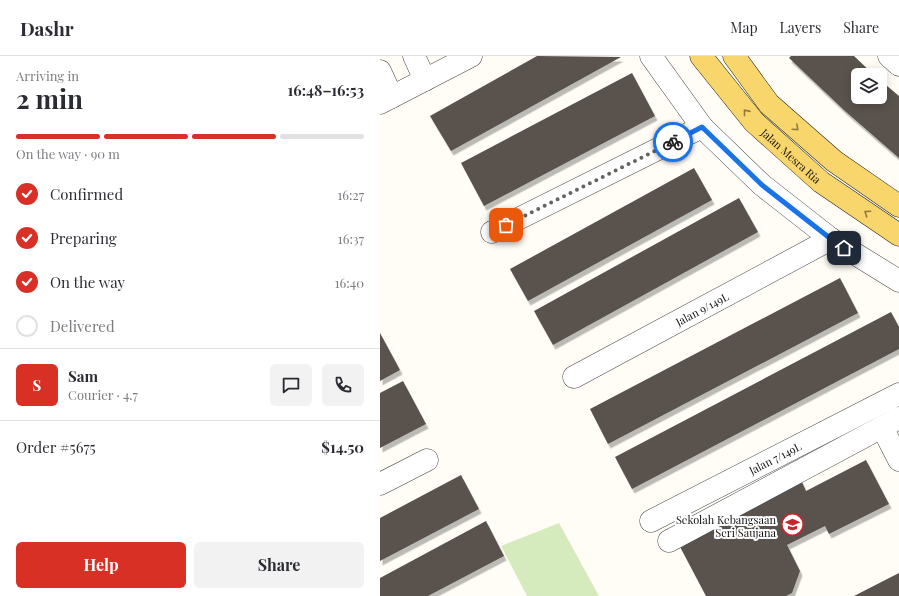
<!DOCTYPE html>
<html lang="en">
<head>
<meta charset="utf-8">
<style>
	:root { --surface:#fff; --page:#f2f2f3; --text:#2b2b33; --muted:#7c7c81; --line:#e1e1e2; --accent:#d93025 }
	body { margin:0; font-family:"Playfair Display",serif; background:var(--page); color:var(--text); height:100vh; display:flex; flex-direction:column; font-size:15px; white-space:nowrap }
	* { box-sizing:border-box; margin:0 }
	p { font-size:13px; color:var(--muted) }
	.icon { flex:none; width:22px; height:22px; fill:none; stroke:currentColor; stroke-width:2; stroke-linecap:round; stroke-linejoin:round }
	.map { position:relative; flex:1; overflow:hidden }
	.sheet { display:flex; flex-direction:column; background:var(--surface); width:380px }
	.sheet>* { flex:none }
	.buttons { position:absolute; left:471px; top:12px; display:grid; gap:8px }
	.buttons a { display:grid; place-items:center; width:36px; height:36px; border-radius:6px; background:var(--surface); box-shadow:0 2px 10px #0003; font-size:20px }
	.pin { position:absolute; display:grid; place-items:center; width:34px; height:34px; color:#fff; margin:-17px; border-radius:8px; box-shadow:0 2px 6px #0006 }
	.courier { position:absolute; display:grid; place-items:center; width:40px; height:40px; margin:-20px; border:3px solid #1a73e8; border-radius:50%; background:#fff; color:#222; box-shadow:0 1px 5px #0007 }
	.head em { font-style:normal; font-weight:700 }
	.head div { display:flex; flex-direction:column-reverse }
	.head { display:flex; align-items:center; justify-content:space-between; height:68px; padding:0 16px }
	h1 { font-size:26px; font-weight:700; line-height:30px }
	.bar { display:grid; grid-template-columns:repeat(4,1fr); gap:6px 4px; align-content:center; height:48px; padding:0 16px }
	.bar i { height:5px; border-radius:3px; background:var(--line) }
	.bar .active { background:var(--accent) }
	.bar p { grid-column:span 4 }
	.line { display:flex; align-items:center; gap:10px; padding:0 16px; border-top:1px solid var(--line) }
	.line div { flex:1 }
	.round { display:grid; place-items:center; flex:none; width:42px; height:42px; border-radius:6px; background:var(--page) }
	ol { padding:0 16px; list-style:none }
	li { display:flex; align-items:center; gap:12px; height:44px }
	li p { margin-inline-start:auto }
	li .icon { padding:4px; border-radius:50%; background:var(--accent); color:#fff; stroke-width:4 }
	li:last-child { color:var(--muted) }
	li i { width:22px; height:22px; border:2px solid var(--line); border-radius:50% }
	.cta { display:flex; gap:8px; margin-top:auto; padding:8px 16px }
	.cta a { flex:1; height:46px; border-radius:6px; background:var(--accent); color:#fff; font-size:16px; font-weight:700; line-height:46px; text-align:center }
	.cta a+a { background:var(--page); color:var(--text) }
	header { display:flex; align-items:center; gap:24px; box-sizing:border-box; height:56px; padding:0 20px; background:var(--surface); border-bottom:1px solid var(--line) }
	header strong { font-size:19px }
	nav { display:flex; gap:22px; margin-inline-start:auto; font-size:14px }
	main { display:flex; flex:1; min-height:0 }
	.map>svg:first-child { display:block }
</style>
</head>
<body>
<header>
<strong>Dashr</strong>
<nav><a>Map</a><a>Layers</a><a>Share</a></nav>
</header>
<main>
<section class="sheet">
<div class="head"><div><h1>2 min</h1><p>Arriving in</p></div><em>16:48–16:53</em></div>
<div class="bar"><i class="active"></i><i class="active"></i><i class="active"></i><i></i><p>On the way · 90 m</p></div>
<ol>
<li><svg class="icon" aria-label="check" viewBox="0 0 24 24"><path d="M5 12l5 5 9-10"/></svg>Confirmed<p>16:27</p></li>
<li><svg class="icon" aria-label="check" viewBox="0 0 24 24"><path d="M5 12l5 5 9-10"/></svg>Preparing<p>16:37</p></li>
<li><svg class="icon" aria-label="check" viewBox="0 0 24 24"><path d="M5 12l5 5 9-10"/></svg>On the way<p>16:40</p></li>
<li><i></i>Delivered</li>
</ol>
<div class="line" style="height:72px"><b class="round" style="background:var(--accent);color:#fff">S</b><div><b>Sam</b><p>Courier · 4.7</p></div><a class="round"><svg class="icon" aria-label="chat" viewBox="0 0 24 24"><path d="M4 5h16v11H9l-5 4z"/></svg></a><a class="round"><svg class="icon" aria-label="phone" viewBox="0 0 24 24"><path d="M5 4h4l2 5-3 2q2 4 5 5l2-3 5 2v4C11 20 4 13 5 4z"/></svg></a></div>
<div class="line" style="height:52px"><div>Order #5675</div><b>$14.50</b></div>
<div class="cta"><a>Help</a><a>Share</a></div>
</section>
<div class="map">
<svg width="519" height="540" viewBox="0 0 519 540">
	<defs>
		<filter id="shadow"><feDropShadow dx="2.5" dy="4.5" stdDeviation="0" flood-color="#0004"/></filter>
	</defs>
	<rect width="100%" height="100%" fill="#fffdf5"/>
	<polygon fill="#d5ebbd" points="179,467 219,540 147,540 121,490"/>
	<g fill="#5a524d" filter="url(#shadow)">
		<polygon points="157,0 241,1 71,95 50,60"/>
		<polygon points="411,0 474,0 494,19 478,19 478,41 500,41 500,24 519,40 519,102 465,55 409,2"/>
		<polygon points="252,17 275,60 104,150 81,107"/>
		<polygon points="314,112 332,144 148,245 130,213"/>
		<polygon points="359,142 378,176 173,289 154,255"/>
		<polygon points="460,222 478,257 228,388 210,353"/>
		<polygon points="511,256 519,271 519,293 252,433 235,401"/>
		<polygon points="0,277 20,314 0,325"/>
		<polygon points="23,325 46,368 0,392 0,337"/>
		<polygon points="486,404 509,448 449,478 445,470 407,489 420,515 412,537 406,540 326,540 297,485 420,422 426,435"/>
		<polygon points="81,419 99,453 0,505 0,462"/>
		<polygon points="106,465 124,500 48,540 0,540 0,522"/>
		<polygon points="519,517 519,540 474,540"/>
	</g>
	<g fill="none" stroke-linecap="round" stroke-linejoin="round">
		<defs>
			<g id="minor">
				<polyline points="34,0 45,24"/>
				<polyline points="271,0 322,71 382,129 451,183 519,225"/>
				<polyline points="509,0 519,9"/>
				<polyline points="0,15 12,41"/>
				<polyline points="0,47 91,0"/>
				<polyline points="112,176 322,71"/>
				<path id="s1" d="M194 321 451 183"/>
				<polyline points="502,371 519,404"/>
				<polyline points="0,428 47,404"/>
				<path id="s2" d="M271 465 519 338"/>
				<polyline points="289,485 519,362"/>
			</g>
			<g id="major">
				<path id="s3" d="M321 0 374 66 441 126 519 179"/>
				<polyline points="354,0 389,48 454,105 519,150"/>
			</g>
		</defs>
		<use href="#minor" stroke="#444" stroke-width="23"/>
		<use href="#major" stroke="#222" stroke-width="23"/>
		<use href="#minor" stroke="#fff" stroke-width="22"/>
		<use href="#major" stroke="#f9d66b" stroke-width="22"/>
	</g>
	<defs><path id="oneway-chevron" d="M-2-3.5L2.5 0L-2 3.5" fill="none" stroke-width="1.6" stroke-linecap="round" stroke-linejoin="round"/></defs>
	<g stroke="#917d42">
		<use href="#oneway-chevron" transform="translate(366 56) rotate(-129)"/>
		<use href="#oneway-chevron" transform="translate(416 72) rotate(42)"/>
		<use href="#oneway-chevron" transform="translate(487 157) rotate(-146)"/>
	</g>
	<g fill="none" stroke-linecap="round" stroke-linejoin="round">
		<polyline stroke="#646461" stroke-width="4" stroke-dasharray="0 7.2" points="126,169 293,86"/>
		<polyline stroke="#1a73e8" stroke-width="5" points="293,86 322,71 382,129 451,183 464,192"/>
	</g>
	<defs>
		<symbol id="school-ring" viewBox="-11 -11 22 22"><circle r="9.5" fill="#fff" stroke="#c4262e" stroke-width="1.5"/><path d="M0-5L7-2L0 1L-7-2ZM-4 1L0 2.5L4 1V4Q0 6-4 4Z" fill="#c4262e"/></symbol>
	</defs>
	<g fill-rule="evenodd">
		<use href="#school-ring" x="400" y="456" width="25" height="25"/>
	</g>
	<g text-anchor="middle" dominant-baseline="central" stroke-width="4" stroke-linejoin="round" paint-order="stroke">
		<g font-size="11" fill="#111" stroke="#fff">
			<text stroke="none"><textPath href="#s3" startOffset="135">Jalan Mesra Ria</textPath></text>
			<text stroke="none"><textPath href="#s1" startOffset="145">Jalan 9/149L</textPath></text>
			<text stroke="none"><textPath href="#s2" startOffset="139">Jalan 7/149L</textPath></text>
		</g>
		<g font-size="11" fill="#111" stroke="#fff" text-anchor="end">
			<text x="396" y="463">Sekolah Kebangsaan<tspan x="396" dy="13">Seri Saujana</tspan></text>
		</g>
	</g>
</svg>
<div class="buttons">
<a><svg class="icon" aria-label="layers" viewBox="0 0 24 24"><path d="M12 4l9 5-9 5-9-5zM3 14l9 5 9-5"/></svg></a>
</div>
<div class="pin" style="left:126px;top:169px;background:#ea580c"><svg class="icon" aria-label="bag" viewBox="0 0 24 24"><path d="M5 8h14l-1 12H6zM9 8a3 3 0 0 1 6 0"/></svg></div>
<div class="pin" style="left:464px;top:192px;background:#1f2937"><svg class="icon" aria-label="home" viewBox="0 0 24 24"><path d="M3 11l9-7 9 7M6 9v11h12V9"/></svg></div>
<div class="courier" style="left:293px;top:86px"><svg class="icon" aria-label="bike" viewBox="0 0 24 24"><circle cx="6" cy="16" r="4"/><circle cx="18" cy="16" r="4"/><path d="M6 16l4-8h5l3 8M10 8l3 8H6M13 5h3"/></svg></div>
</div>
</main>
</body>
</html>
